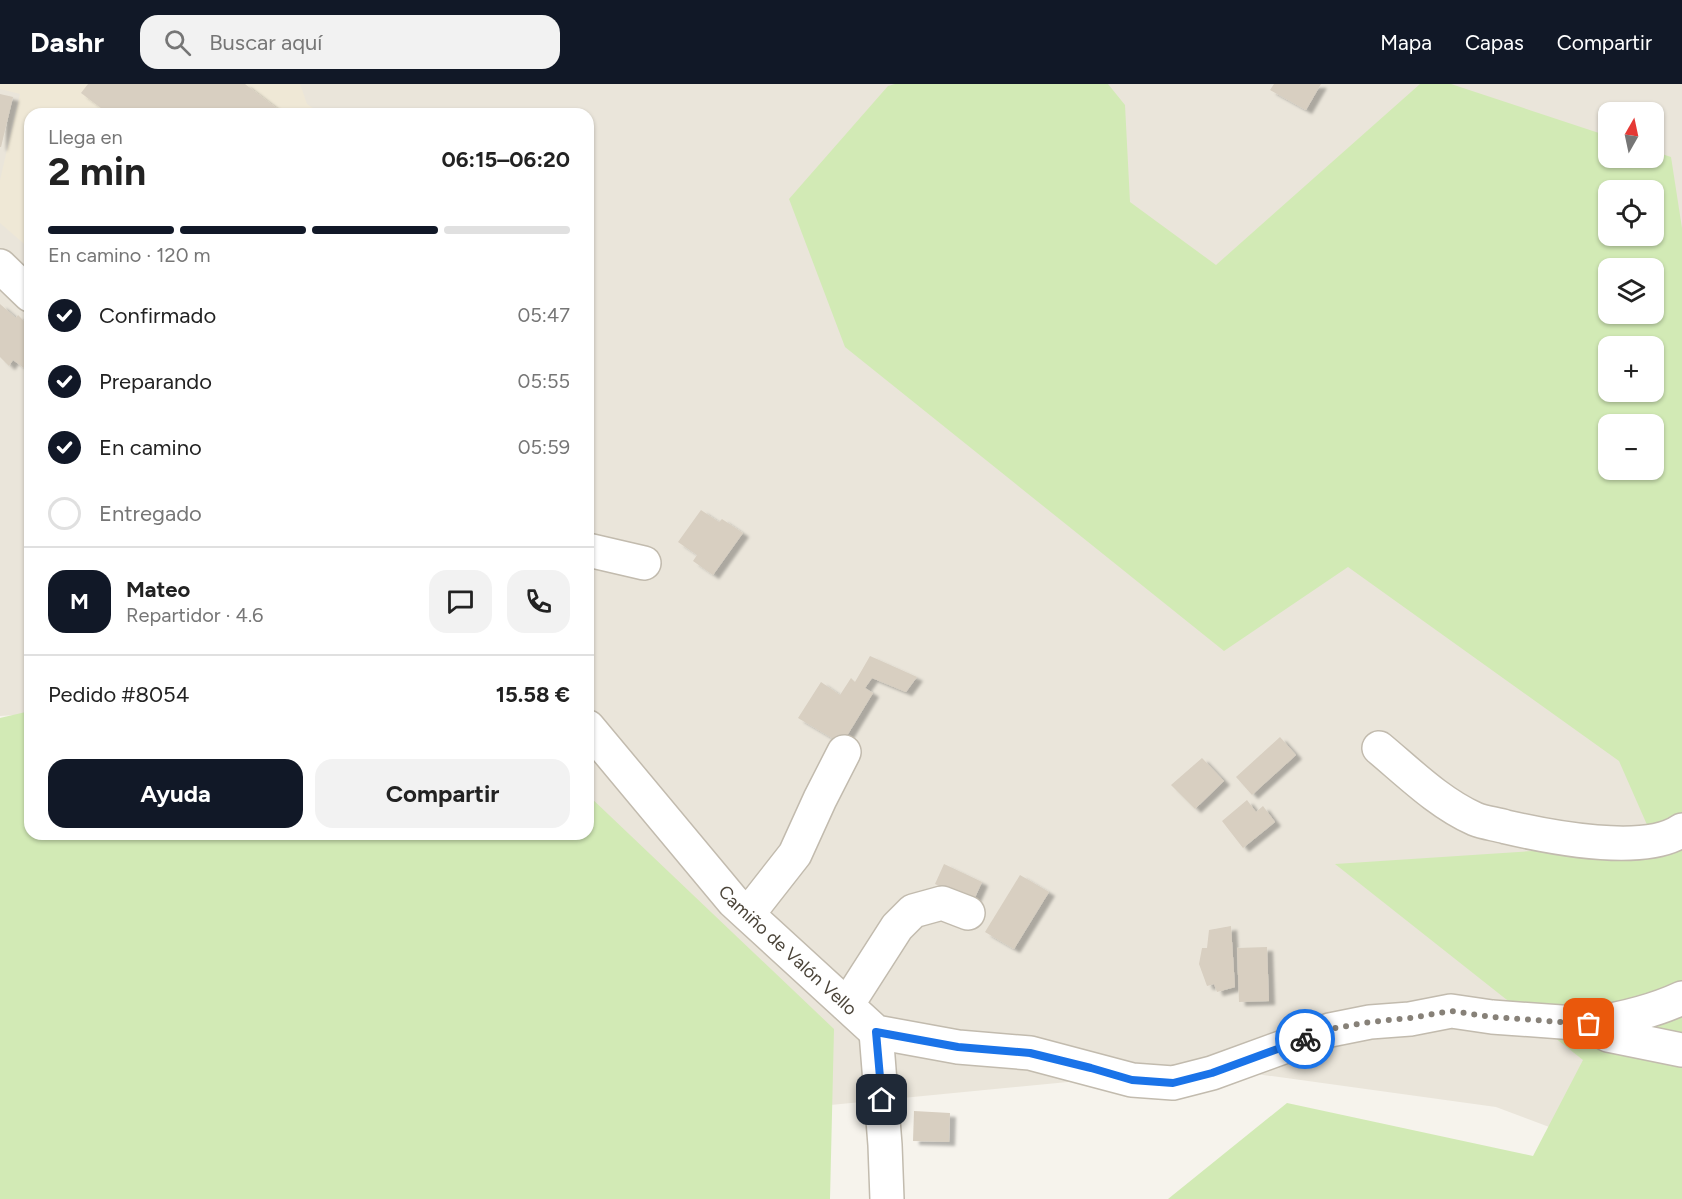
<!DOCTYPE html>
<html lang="es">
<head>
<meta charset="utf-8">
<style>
	:root { --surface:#fff; --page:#f2f2f2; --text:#222; --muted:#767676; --line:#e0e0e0; --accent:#111827 }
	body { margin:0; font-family:Figtree,sans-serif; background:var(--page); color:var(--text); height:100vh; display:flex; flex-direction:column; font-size:22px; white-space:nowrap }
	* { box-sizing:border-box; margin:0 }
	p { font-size:20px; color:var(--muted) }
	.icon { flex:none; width:33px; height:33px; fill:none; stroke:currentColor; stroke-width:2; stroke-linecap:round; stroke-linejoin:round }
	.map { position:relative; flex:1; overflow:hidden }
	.drawer { position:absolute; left:24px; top:24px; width:570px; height:732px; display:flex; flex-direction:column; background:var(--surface); border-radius:18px; box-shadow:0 2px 4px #0004 }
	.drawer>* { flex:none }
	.needle { width:39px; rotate:9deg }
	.fabs { position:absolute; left:1598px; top:18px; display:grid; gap:12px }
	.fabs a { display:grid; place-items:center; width:66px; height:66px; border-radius:12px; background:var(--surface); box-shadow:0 2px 4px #0004; font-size:30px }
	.pin { position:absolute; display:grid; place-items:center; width:51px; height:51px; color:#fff; margin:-26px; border-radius:12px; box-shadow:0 3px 9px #0006 }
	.courier { position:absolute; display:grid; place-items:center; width:60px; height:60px; margin:-30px; border:4px solid #1a73e8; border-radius:50%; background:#fff; color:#222; box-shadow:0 2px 8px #0007 }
	.summary em { font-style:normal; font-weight:700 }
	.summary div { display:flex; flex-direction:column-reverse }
	.summary { display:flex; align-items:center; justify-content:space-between; height:102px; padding:0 24px }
	h1 { font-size:39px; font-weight:700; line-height:45px }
	.bar { display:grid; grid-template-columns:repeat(4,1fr); gap:9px 6px; align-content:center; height:72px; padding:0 24px }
	.bar i { height:8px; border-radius:4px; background:var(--line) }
	.bar .on { background:var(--accent) }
	.bar p { grid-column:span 4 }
	.line { display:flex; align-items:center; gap:15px; padding:0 24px; border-top:2px solid var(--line) }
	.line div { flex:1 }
	.round { display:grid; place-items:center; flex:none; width:63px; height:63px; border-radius:18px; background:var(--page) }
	ol { padding:0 24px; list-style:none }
	li { display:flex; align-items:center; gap:18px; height:66px }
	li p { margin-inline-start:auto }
	li .icon { padding:6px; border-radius:50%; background:var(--accent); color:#fff; stroke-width:4 }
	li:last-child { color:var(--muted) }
	li i { width:33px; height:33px; border:3px solid var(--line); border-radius:50% }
	.cta { display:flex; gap:12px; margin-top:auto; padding:12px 24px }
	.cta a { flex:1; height:69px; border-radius:18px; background:var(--accent); color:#fff; font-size:24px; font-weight:700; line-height:69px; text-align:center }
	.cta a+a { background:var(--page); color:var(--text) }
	header { display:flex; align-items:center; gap:36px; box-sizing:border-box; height:84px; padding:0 30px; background:var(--accent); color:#fff }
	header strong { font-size:28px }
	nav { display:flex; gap:33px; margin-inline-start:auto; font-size:21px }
	.search { width:420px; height:54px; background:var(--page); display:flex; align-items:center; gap:15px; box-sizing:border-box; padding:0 21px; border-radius:18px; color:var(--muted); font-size:22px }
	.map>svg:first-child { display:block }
</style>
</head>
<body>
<header>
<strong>Dashr</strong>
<div class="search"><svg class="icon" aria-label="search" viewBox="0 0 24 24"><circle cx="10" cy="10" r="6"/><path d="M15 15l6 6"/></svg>Buscar aquí</div>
<nav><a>Mapa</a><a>Capas</a><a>Compartir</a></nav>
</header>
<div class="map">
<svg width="1682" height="1115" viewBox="0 0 1682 1115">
	<defs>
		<filter id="shadow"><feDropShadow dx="6" dy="4" stdDeviation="1.5" flood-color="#0004"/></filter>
	</defs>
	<rect width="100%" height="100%" fill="#f6f3ec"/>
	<path fill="#eae5da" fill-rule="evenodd" d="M0 0H1682V1093L1496 1023 1213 984 810 1023 588 750V30H30V630L0 632ZM1608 28H1653V74H1608ZM1608 106H1653V152H1608ZM1608 184H1653V230H1608ZM1608 262H1653V308H1608ZM1608 340H1653V386H1608Z"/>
	<polygon fill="#efe8d6" points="0,0 300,0 307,20 322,30 30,30 30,165 0,139 0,96 20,10 0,5"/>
	<g fill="#d2eab5" fill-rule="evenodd">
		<path d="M895 0H1108L1125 21 1130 118 1216 181 1420 0H1451L1608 52V74H1653V67L1671 73 1682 144V1115H1168L1287 1019 1533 1072 1583 976 1335 780 1655 759 1619 677 1348 483 1224 567 845 263 789 115 888 2ZM1608 106H1653V152H1608ZM1608 184H1653V230H1608ZM1608 262H1653V308H1608ZM1608 340H1653V386H1608Z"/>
		<polygon points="30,627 30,750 588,750 588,711 834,945 830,1115 0,1115 0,634"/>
	</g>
	<g fill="#d8cfc1" filter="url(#shadow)">
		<polygon points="88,0 245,0 284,30 109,30 81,9"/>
		<polygon points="1274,0 1321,0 1306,26 1270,6"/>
		<polygon points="0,10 13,13 1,63 0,63"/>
		<polygon points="0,220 16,234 18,231 30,243 30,277 24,284 13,276 9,282 0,273"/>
		<polygon points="701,426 719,438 722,435 743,449 713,491 693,477 697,471 678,458"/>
		<polygon points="870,572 917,593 906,608 872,594 865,604 873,609 842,660 798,634 821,598 840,611 851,594 855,598"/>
		<polygon points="1280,653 1296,671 1252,711 1236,693"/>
		<polygon points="1202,674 1224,697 1195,725 1171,701"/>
		<polygon points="1247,716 1256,728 1263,722 1275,738 1243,764 1222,737"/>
		<polygon points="944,780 982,798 973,818 935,800"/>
		<polygon points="1020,791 1049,808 1014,865 985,848"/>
		<polygon points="1231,842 1235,903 1217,908 1214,900 1207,902 1199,880 1202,864 1207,864 1209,846"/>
		<polygon points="1267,863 1269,917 1239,918 1237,864"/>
		<polygon points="914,1027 950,1029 949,1058 913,1057"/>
	</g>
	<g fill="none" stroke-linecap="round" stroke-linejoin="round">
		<defs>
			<g id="minor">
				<polyline points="0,182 30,211"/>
				<polyline points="588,466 644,479"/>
				<path id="s1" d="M588 643 733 817 876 948 958 963 1030 969 1132 996 1173 999 1212 989 1330 946 1370 938 1410 935 1451 927 1492 933 1589 940 1608 951 1682 966"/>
				<path d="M1379 664C1409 689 1439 719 1475 735 1485 739 1496 740 1506 743 1549 753 1645 772 1682 746"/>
				<polyline points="748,830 795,770 820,715 844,668"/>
				<polyline points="847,921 897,843 913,827 942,819 968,829"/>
				<path d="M1589 940C1621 935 1652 928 1682 914"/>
				<polyline points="876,948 885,1061 887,1115"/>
			</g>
		</defs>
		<use href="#minor" stroke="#c2bbae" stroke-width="36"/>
		<use href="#minor" stroke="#fff" stroke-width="33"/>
	</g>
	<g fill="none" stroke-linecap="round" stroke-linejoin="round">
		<polyline stroke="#878178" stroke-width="6" stroke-dasharray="0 10.8" points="1305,955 1330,945 1370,938 1410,934 1451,927 1492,933 1589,940"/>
		<polyline stroke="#1a73e8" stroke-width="8" points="882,1016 876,948 958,963 1030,969 1091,984 1132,996 1173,999 1212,989 1305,955"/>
	</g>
	<g text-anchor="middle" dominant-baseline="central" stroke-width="4.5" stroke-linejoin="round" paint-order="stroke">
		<g font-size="18" fill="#4b4439" stroke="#fff">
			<text stroke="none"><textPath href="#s1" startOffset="300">Camiño de Valón Vello</textPath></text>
		</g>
	</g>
</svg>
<div class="fabs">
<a><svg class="needle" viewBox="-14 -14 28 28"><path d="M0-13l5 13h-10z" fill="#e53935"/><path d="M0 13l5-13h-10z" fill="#767676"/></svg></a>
<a><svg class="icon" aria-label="locate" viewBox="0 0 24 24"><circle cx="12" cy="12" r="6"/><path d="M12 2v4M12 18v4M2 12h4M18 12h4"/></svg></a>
<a><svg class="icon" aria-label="layers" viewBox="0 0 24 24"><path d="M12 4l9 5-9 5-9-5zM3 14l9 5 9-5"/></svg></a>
<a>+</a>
<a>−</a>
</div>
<div class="pin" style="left:1589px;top:940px;background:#ea580c"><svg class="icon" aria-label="bag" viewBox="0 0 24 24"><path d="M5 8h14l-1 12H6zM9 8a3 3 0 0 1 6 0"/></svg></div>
<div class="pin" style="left:882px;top:1016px;background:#1f2937"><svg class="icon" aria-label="home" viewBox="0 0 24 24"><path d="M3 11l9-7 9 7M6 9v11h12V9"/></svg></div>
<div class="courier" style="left:1305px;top:955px"><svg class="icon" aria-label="bike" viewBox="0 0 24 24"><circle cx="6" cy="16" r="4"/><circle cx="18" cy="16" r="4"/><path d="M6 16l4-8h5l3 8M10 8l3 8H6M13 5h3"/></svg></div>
<section class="drawer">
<div class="summary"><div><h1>2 min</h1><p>Llega en</p></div><em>06:15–06:20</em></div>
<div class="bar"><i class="on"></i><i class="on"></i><i class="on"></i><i></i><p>En camino · 120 m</p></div>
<ol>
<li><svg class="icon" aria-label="check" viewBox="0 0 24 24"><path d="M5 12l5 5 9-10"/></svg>Confirmado<p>05:47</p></li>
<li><svg class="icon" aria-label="check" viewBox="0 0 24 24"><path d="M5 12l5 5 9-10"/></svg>Preparando<p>05:55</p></li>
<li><svg class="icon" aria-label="check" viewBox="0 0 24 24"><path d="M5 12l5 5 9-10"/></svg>En camino<p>05:59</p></li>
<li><i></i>Entregado</li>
</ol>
<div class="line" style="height:108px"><b class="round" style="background:var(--accent);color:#fff">M</b><div><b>Mateo</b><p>Repartidor · 4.6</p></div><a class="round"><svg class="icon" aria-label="chat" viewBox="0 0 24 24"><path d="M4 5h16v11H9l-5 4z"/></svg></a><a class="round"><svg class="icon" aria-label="phone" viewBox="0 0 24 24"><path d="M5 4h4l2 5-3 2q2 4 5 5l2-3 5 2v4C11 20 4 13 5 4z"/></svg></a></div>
<div class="line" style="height:78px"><div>Pedido #8054</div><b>15.58 €</b></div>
<div class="cta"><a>Ayuda</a><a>Compartir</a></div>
</section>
</div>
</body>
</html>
